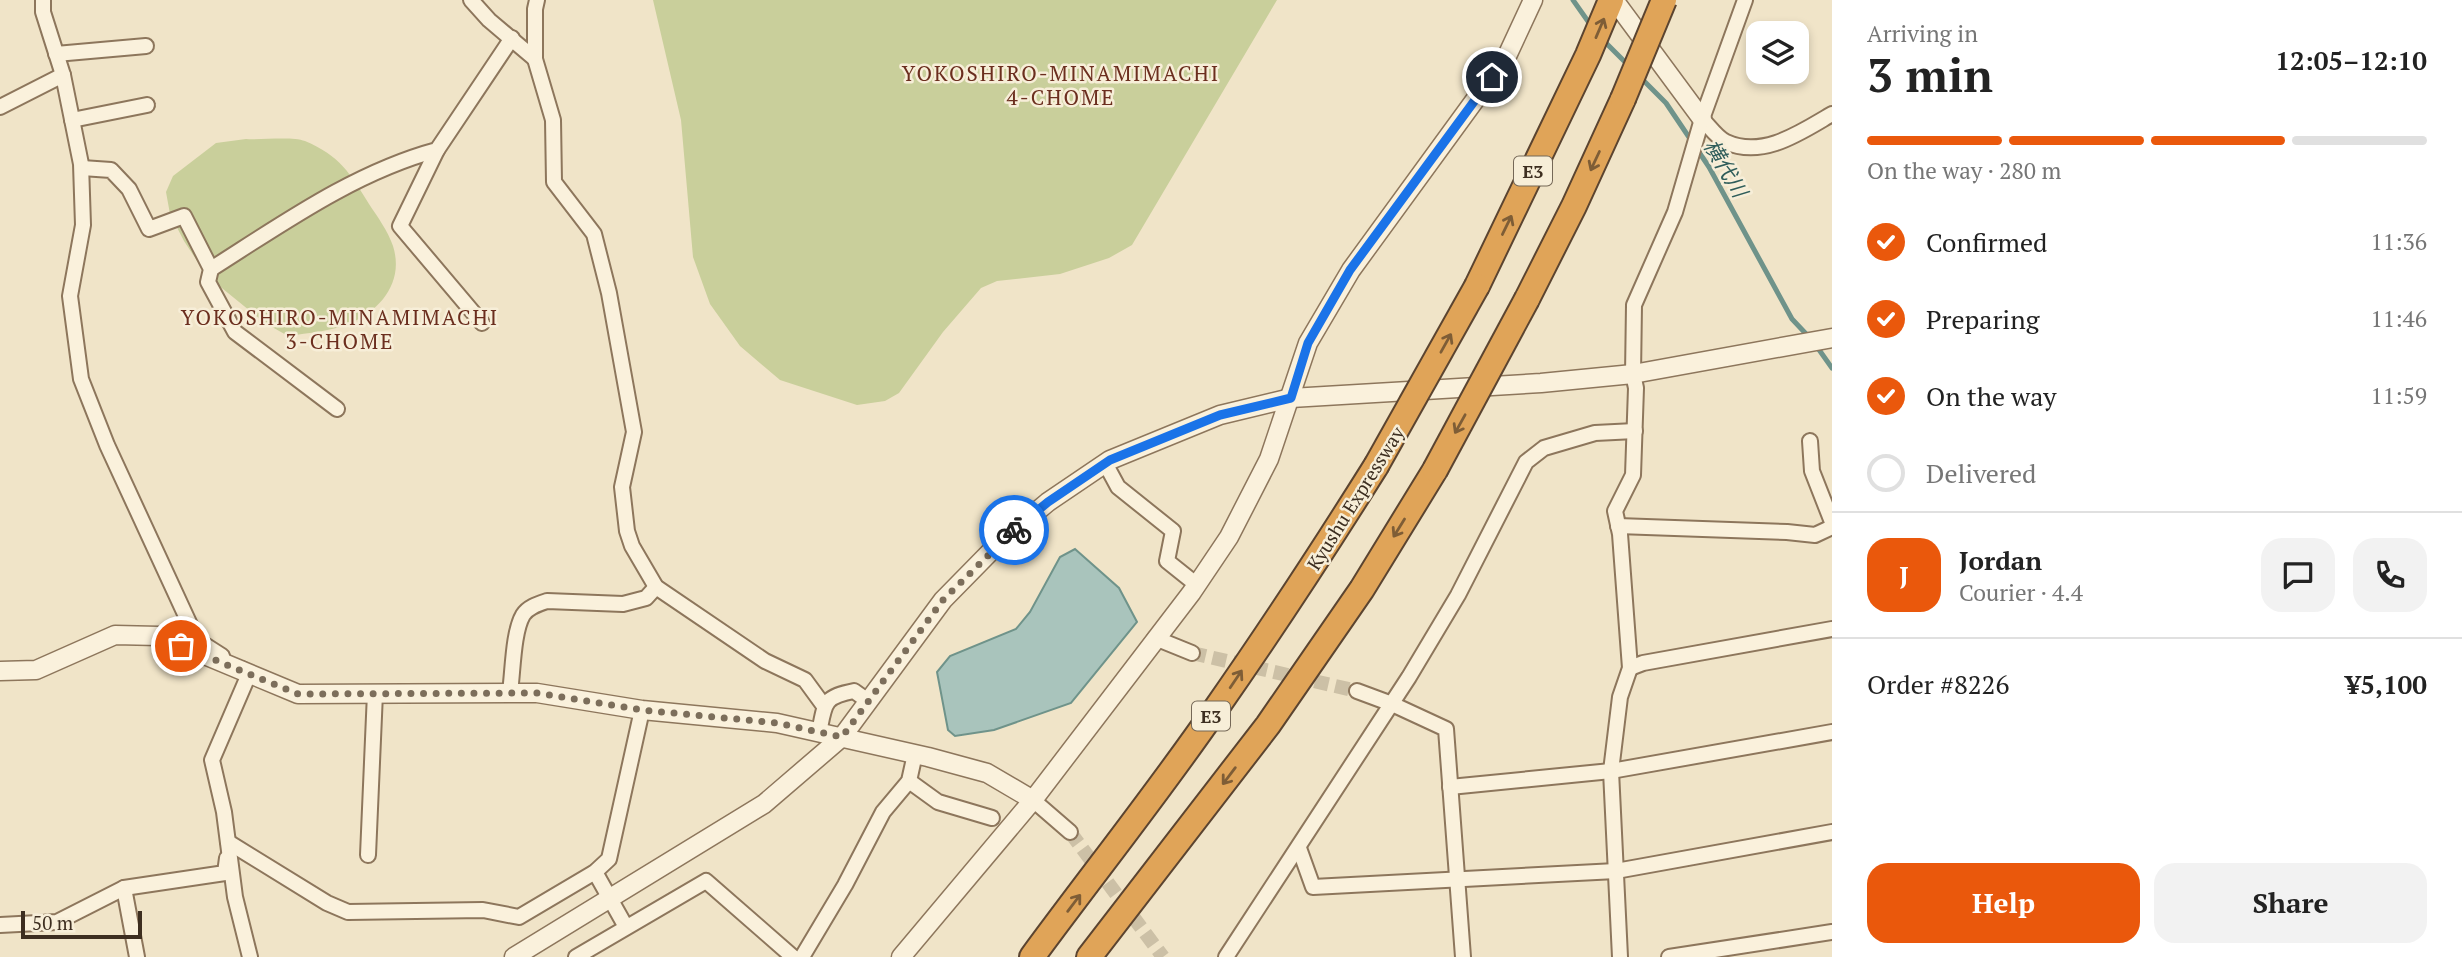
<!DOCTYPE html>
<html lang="en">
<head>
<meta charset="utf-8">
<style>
	:root { --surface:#fff; --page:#f2f2f2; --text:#222; --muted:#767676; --line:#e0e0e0; --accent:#ea580c }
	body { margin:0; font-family:"PT Serif","Noto Sans JP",serif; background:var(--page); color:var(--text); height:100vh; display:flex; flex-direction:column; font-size:26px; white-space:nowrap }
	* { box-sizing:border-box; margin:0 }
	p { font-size:23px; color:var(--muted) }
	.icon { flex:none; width:38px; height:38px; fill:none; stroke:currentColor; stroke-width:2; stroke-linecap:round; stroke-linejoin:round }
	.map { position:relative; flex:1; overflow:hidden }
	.drawer { display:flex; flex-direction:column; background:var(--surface); width:630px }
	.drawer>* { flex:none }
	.controls { position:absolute; left:1746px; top:21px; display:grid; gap:14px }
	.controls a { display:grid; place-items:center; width:63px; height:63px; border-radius:14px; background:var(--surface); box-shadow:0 4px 10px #0003; font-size:35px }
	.scale { position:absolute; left:21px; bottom:18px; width:121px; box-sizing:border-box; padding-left:7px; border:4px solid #3d2e20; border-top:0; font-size:19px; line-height:24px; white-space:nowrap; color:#3d2e20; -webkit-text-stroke:5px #f7eed8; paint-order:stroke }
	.pin { position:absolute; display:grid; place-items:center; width:60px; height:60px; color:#fff; margin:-30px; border:4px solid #fff; border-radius:50%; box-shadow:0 2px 7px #0007 }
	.courier { position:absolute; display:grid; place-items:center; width:70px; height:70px; margin:-35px; border:5px solid #1a73e8; border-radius:50%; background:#fff; color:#222; box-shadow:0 2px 9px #0007 }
	.head em { font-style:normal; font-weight:800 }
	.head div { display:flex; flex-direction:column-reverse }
	.head { display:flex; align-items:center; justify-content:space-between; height:119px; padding:0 35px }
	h1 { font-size:46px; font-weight:800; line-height:52px }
	.bar { display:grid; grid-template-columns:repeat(4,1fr); gap:10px 7px; align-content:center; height:84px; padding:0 35px }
	.bar i { height:9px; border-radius:5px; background:var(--line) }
	.bar .current { background:var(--accent) }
	.bar p { grid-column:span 4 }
	.line { display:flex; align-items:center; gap:18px; padding:0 35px; border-top:2px solid var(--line) }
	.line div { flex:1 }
	.round { display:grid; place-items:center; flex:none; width:74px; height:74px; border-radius:21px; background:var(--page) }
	ol { padding:0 35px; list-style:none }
	li { display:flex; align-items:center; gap:21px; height:77px }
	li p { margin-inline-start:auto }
	li .icon { padding:7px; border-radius:50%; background:var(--accent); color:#fff; stroke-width:4 }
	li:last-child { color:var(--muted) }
	li i { width:38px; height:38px; border:4px solid var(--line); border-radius:50% }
	.primary-button { display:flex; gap:14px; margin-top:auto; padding:14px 35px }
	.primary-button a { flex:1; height:80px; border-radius:21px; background:var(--accent); color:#fff; font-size:28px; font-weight:800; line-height:80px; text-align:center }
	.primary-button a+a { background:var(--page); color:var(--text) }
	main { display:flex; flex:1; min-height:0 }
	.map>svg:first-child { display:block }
</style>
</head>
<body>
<main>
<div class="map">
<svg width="1832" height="957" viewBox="0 0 1832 957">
	<rect width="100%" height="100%" fill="#f0e4c8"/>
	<g fill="#c9cf9b">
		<polygon points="653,0 1277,0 1132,245 1109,258 1060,274 997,281 981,288 943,332 899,393 885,401 857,405 780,380 740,346 710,304 693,257 681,120"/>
		<path d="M246 139C262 140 292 136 305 141 340 156 350 173 369 204 377 216 388 231 393 246 404 281 382 309 351 323 333 331 308 333 288 336L265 323 207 276 184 241 170 214 166 192 173 176 216 143Z"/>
	</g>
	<polygon fill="#a9c4bc" stroke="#6f938a" stroke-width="2" points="1075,549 1119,588 1137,622 1071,703 994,730 955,736 948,730 937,672 950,656 1016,629 1030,612 1060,557"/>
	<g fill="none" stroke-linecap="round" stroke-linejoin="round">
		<g stroke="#6f938a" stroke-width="5">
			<polyline points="1573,0 1592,27"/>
			<polyline points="1603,40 1628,65"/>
			<polyline points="1640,77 1666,103 1709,167 1792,319 1809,337"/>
			<polyline points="1815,344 1832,368"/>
		</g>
		<g stroke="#ccc0a6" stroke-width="14" stroke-dasharray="14 7" stroke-linecap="butt">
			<polyline points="1192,653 1357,691"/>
			<polyline points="1070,832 1163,957"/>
		</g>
		<defs>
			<g id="minor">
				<polyline points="43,0 43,12 63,75 81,164 83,225 70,296 81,379 107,445 197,640 222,656"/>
				<polyline points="471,0 489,20 535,59"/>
				<polyline points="537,0 535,9 535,59 553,120 554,182 594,234 609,293 634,432 622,487 627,531 632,546 656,587 765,661 805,680 824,706"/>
				<polyline points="56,54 146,46"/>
				<polyline points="0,107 63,75"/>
				<path d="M1702 119C1709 126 1717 138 1726 142 1763 159 1801 132 1832 114"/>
				<polyline points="72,120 147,105"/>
				<polyline points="437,150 400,226 482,323"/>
				<polyline points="82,168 111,170 129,189 149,229 184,216 211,269 208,282 235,332 337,409"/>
				<path d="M211 269C282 224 355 172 437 150L512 38"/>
				<polyline points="1810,441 1812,471 1832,522"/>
				<polyline points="1105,463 1118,487 1173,531 1167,561 1197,585"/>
				<polyline points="1618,526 1787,532 1815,535 1832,527"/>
				<polyline points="1155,638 1192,653"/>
				<polyline points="1630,668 1643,663 1832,629"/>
				<polyline points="242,669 249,674 212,760 224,812 235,897 250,957"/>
				<polyline points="1357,691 1392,704 1446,729 1463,957"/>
				<path d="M510 692C513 671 513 632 523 615 528 607 538 604 547 601L623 604 646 598 656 587"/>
				<path d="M819 733C825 703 823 697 854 691L868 701"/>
				<polyline points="909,781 938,802 992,818"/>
				<polyline points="1450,787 1611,771 1832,732"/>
				<polyline points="1033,800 1070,832"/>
				<polyline points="228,842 327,903 348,912 483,910 519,917 595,872 609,859 642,710"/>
				<polyline points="1299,848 1313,887 1616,871 1832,832"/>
				<polyline points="368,855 375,693"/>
				<polyline points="595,872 626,927"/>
				<polyline points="124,888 137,957"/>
				<polyline points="0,925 57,922 124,888 225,873 227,858"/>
				<polyline points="576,957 706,881 793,957"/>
				<polyline points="802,957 845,885 883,812 909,781 915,754"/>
				<polyline points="1226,957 1409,677 1458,595 1526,462 1544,448 1595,433 1635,431"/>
				<polyline points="1620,957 1611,771 1620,697 1630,668 1620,534 1615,511 1633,475 1636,388 1633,374 1634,305 1675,212 1702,119 1745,0"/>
				<polyline points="1669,957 1832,932"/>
			</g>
			<g id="tertiary">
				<polyline points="1614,0 1702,119"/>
				<polyline points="0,671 36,670 115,635 159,636 298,694 537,693 642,710 777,723 928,757 987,773 1033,800"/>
				<polyline points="514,957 764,804 842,737 943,600 998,544 1048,502 1110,460 1220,415 1291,398 1541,383 1633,374 1832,338"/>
				<polyline points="901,957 1033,800 1192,592 1229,537 1269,459 1308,343 1351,270 1507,56 1533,0"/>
			</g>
			<g id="motorway">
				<polyline points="1477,286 1588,55 1611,0"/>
				<polyline points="1527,299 1574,206 1623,99"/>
				<path d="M1032 957C1093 874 1157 794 1215 710 1271 630 1324 549 1376 466"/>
				<polyline points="1089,957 1268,725 1362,589 1435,470"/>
			</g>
		</defs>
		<use href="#minor" stroke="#8d765c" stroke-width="18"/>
		<use href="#tertiary" stroke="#8d765c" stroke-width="21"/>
		<use href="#motorway" stroke="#5b4430" stroke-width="28"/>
		<use href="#minor" stroke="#faf1dc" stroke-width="14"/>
		<use href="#tertiary" stroke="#faf1dc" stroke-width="18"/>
		<use href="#motorway" stroke="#e0a458" stroke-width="24"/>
		<defs>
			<g id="motorway-bridge">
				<polyline points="1623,99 1664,0"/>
				<polyline points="1376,466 1477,286"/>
				<polyline points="1435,470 1527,299"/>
			</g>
		</defs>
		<use href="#motorway-bridge" stroke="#5b4430" stroke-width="28" stroke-linecap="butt"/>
		<use href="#motorway-bridge" stroke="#e0a458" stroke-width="24"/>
	</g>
	<defs><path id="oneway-shaft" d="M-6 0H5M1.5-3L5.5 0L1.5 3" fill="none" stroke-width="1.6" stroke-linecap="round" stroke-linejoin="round" transform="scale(1.75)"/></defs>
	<g stroke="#7e5d36">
		<use href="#oneway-shaft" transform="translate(1600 28) rotate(-67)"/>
		<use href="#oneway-shaft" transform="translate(1595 161) rotate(115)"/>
		<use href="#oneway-shaft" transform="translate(1507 225) rotate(-64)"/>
		<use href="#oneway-shaft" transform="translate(1446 343) rotate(-61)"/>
		<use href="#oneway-shaft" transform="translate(1460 424) rotate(119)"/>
		<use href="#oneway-shaft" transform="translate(1399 528) rotate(122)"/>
		<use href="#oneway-shaft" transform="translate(1236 679) rotate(-56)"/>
		<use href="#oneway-shaft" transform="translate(1229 776) rotate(127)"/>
		<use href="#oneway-shaft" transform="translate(1074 903) rotate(-53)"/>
	</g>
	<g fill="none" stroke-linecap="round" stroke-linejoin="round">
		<polyline stroke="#7c6e5b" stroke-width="7" stroke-dasharray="0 12.6" points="181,646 298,694 537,693 642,710 777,723 842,737 943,600 1014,530"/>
		<polyline stroke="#1a73e8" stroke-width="9" points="1014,530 1048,502 1110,460 1220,415 1291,398 1308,343 1350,270 1492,77"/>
	</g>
	<g text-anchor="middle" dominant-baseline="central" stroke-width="5" stroke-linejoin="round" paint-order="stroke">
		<g fill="#f7eed8" stroke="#756857" stroke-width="2">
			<rect x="1514" y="156.5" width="38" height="29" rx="5"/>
			<rect x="1192" y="701.5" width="38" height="29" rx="5"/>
		</g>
		<g font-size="18" font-weight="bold" fill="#3d2e20">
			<text x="1533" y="171">E3</text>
			<text x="1211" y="716">E3</text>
		</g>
		<g font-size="19" fill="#3d2e20" stroke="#f7eed8">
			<text transform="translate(1355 498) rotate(-58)">Kyushu Expressway</text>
		</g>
		<g font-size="21" letter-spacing="2" fill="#6b2e1e" stroke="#f7eed8">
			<text x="1061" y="73">YOKOSHIRO-MINAMIMACHI<tspan x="1061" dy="24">4-CHOME</tspan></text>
			<text x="340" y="317">YOKOSHIRO-MINAMIMACHI<tspan x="340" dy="24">3-CHOME</tspan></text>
		</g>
		<g font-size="21" font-style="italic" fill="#2f5d5a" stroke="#f7eed8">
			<text transform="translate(1726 168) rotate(59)">横代川</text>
		</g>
	</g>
</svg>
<div class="controls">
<a><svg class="icon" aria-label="layers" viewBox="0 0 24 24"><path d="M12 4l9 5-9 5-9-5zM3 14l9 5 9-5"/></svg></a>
</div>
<div class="scale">50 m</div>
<div class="pin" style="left:181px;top:646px;background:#ea580c"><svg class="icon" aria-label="bag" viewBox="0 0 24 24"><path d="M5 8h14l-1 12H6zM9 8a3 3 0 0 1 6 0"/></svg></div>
<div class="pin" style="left:1492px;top:77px;background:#1f2937"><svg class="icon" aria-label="home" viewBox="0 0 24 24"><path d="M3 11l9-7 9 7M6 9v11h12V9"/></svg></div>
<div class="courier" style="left:1014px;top:530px"><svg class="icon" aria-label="bike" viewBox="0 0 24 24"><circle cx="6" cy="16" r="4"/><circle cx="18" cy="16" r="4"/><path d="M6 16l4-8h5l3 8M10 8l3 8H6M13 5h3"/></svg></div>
</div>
<section class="drawer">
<div class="head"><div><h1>3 min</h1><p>Arriving in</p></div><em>12:05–12:10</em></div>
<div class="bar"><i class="current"></i><i class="current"></i><i class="current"></i><i></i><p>On the way · 280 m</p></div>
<ol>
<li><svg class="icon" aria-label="check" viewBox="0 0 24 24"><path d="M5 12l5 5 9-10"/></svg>Confirmed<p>11:36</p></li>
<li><svg class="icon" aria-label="check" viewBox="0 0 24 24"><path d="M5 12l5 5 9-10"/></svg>Preparing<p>11:46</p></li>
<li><svg class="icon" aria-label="check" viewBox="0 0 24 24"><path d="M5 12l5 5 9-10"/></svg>On the way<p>11:59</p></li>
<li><i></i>Delivered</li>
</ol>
<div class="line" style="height:126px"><b class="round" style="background:var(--accent);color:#fff">J</b><div><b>Jordan</b><p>Courier · 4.4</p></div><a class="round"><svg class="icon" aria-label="chat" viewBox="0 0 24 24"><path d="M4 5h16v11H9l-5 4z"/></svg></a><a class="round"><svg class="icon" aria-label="phone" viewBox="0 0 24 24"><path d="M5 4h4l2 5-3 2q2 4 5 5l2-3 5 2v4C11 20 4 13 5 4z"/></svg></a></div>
<div class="line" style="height:91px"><div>Order #8226</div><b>¥5,100</b></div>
<div class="primary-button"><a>Help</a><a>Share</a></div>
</section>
</main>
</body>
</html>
